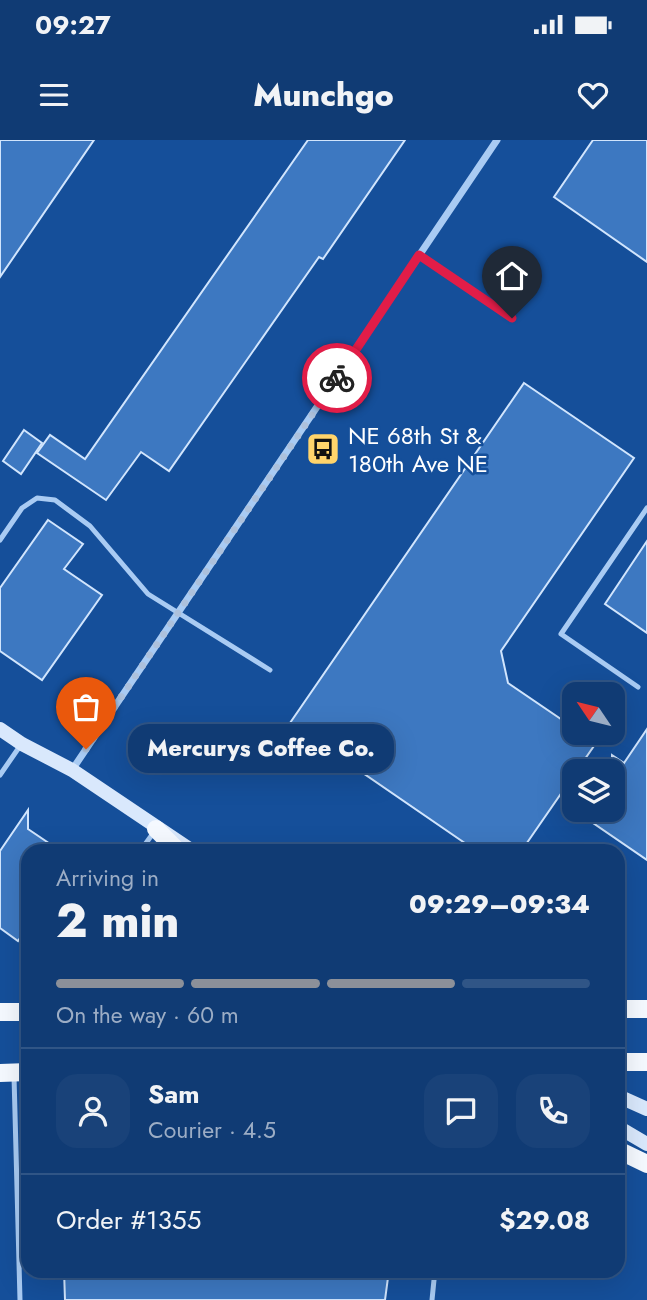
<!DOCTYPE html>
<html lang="en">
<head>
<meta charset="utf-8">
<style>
	:root { --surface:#103b74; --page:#194279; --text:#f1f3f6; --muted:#9cadc5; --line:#305586; --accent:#8c9099 }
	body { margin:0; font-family:Jost,sans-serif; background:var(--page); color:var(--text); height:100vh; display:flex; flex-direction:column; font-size:26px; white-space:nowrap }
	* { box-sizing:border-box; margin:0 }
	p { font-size:23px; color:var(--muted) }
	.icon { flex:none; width:38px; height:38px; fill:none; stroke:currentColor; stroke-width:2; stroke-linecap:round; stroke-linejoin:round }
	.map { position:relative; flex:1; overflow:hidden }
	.drawer { position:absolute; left:21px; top:704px; width:604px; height:434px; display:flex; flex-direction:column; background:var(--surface); border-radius:21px; box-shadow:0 7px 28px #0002,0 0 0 2px var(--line) }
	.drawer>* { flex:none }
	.needle { width:46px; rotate:305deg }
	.fabs { position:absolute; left:562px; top:542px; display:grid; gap:14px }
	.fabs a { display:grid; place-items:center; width:63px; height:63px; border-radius:14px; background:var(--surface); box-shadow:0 7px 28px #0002,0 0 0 2px var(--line); font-size:35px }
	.pin { position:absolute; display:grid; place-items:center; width:60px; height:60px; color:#fff; margin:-72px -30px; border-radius:50% 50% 50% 0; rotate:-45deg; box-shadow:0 0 7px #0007 }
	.pin .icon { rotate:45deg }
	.courier { position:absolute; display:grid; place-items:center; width:70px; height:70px; margin:-35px; border:5px solid #e11d48; border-radius:50%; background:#fff; color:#222; box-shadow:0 2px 9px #0007 }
	.bubble { position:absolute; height:49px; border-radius:21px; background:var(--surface); box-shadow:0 7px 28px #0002,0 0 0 2px var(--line); font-size:23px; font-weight:800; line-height:49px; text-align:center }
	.headline em { font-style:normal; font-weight:800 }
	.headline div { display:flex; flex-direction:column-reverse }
	.headline { display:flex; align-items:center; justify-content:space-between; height:119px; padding:0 35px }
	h1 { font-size:46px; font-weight:800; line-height:52px }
	.bar { display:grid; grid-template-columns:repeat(4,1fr); gap:10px 7px; align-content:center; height:84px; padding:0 35px }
	.bar i { height:9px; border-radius:5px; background:var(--line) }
	.bar .on { background:var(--accent) }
	.bar p { grid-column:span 4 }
	.line { display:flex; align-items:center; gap:18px; padding:0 35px; border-top:2px solid var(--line) }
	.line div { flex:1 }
	.round { display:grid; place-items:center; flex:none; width:74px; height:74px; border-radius:21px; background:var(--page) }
	.status { display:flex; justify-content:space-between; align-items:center; height:49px; padding:0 35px; background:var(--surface); direction:ltr }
	.status svg { height:19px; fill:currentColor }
	header { display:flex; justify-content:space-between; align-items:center; height:91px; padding:0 35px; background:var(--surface); font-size:32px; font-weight:800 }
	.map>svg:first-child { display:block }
</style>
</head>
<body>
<div class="status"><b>09:27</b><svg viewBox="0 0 49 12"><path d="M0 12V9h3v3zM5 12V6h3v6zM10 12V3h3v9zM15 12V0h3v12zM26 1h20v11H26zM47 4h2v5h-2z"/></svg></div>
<header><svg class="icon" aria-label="menu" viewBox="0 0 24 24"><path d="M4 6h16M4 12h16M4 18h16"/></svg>Munchgo<svg class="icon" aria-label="heart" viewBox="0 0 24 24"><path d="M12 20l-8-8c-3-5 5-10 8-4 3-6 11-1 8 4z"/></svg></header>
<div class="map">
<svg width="647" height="1160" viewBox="0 0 647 1160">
	<rect width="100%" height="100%" fill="#154f9a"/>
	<g fill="#3d78c1" stroke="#d1e5fd" stroke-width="2">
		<polygon points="0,0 94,0 0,137"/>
		<polygon points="308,0 405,0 323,119 319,117 169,331 141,312 106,360 37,313 50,295 85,319"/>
		<polygon points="593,0 647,0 647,122 554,57"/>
		<polygon points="524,243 634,318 501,511 508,543 574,588 574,593 581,593 596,603 522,710 475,710 290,583"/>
		<polygon points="24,290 42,303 21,334 3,321"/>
		<polygon points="48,380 83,404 64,429 102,455 42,540 0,511 0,448"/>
		<polygon points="647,401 647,493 605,464"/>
		<polygon points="647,589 647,720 574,670 612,670 612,615 624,623"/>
		<polygon points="28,670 28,689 59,710 28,710 28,786 18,801 0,788 0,711"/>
		<polygon points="64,1130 389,1130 385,1160 65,1160"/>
	</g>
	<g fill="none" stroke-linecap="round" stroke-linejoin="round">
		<g stroke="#a9cbf3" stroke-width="5">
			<polyline points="419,115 511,178"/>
			<polyline points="0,400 22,368 37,358 55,360 90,386 148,454 270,530"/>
			<polyline points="638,547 561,494 647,368"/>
			<polyline points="0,635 20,606"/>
			<polyline points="141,710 154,692"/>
			<polyline points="14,936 20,1160"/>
			<polyline points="432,1160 435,1130"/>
		</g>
		<polyline stroke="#a9cbf3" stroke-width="7" points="72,630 497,0"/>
		<g stroke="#d9e8fc" stroke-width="14">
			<polyline points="0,589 22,604 72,630 191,710"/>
			<polyline points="618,956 647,969"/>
			<polyline points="618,987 647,1004"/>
		</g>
		<g stroke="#f5f9ff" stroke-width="18">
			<polyline points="156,689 177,710"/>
			<polyline points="618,869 647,869"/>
			<polyline points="0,872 28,872"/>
			<polyline points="618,922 647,922"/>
			<polyline points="0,933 28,932"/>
			<polyline points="618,1010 647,1024"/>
		</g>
	</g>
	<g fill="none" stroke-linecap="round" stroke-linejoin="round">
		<polyline stroke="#adc1dc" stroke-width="7" stroke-dasharray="0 12.6" points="86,609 337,238"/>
		<polyline stroke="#e11d48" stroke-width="9" points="337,238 419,115 512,178"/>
	</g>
	<defs>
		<symbol id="bus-square" viewBox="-11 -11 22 22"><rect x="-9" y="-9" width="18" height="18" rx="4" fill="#ffd46b" stroke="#154f9a"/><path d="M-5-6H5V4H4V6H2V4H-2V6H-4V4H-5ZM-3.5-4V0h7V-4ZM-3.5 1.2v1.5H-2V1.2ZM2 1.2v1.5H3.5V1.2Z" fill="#111"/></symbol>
	</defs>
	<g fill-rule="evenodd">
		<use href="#bus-square" x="304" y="290" width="38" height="38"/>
	</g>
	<g text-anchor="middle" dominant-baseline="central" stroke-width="5" stroke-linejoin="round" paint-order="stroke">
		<g font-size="24" fill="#fff" stroke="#154f9a" text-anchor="start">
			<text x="348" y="295">NE 68th St &amp;<tspan x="348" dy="28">180th Ave NE</tspan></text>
		</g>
	</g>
</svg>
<div class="fabs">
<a><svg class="needle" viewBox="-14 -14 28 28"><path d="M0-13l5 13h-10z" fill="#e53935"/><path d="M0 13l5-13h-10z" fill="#9cadc5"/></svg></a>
<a><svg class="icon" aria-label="layers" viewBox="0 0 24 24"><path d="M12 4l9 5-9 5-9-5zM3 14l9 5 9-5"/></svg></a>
</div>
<div class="pin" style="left:86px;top:609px;background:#ea580c"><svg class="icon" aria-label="bag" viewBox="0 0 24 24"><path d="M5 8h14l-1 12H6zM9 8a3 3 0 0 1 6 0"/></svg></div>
<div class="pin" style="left:512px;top:178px;background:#1f2937"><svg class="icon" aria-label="home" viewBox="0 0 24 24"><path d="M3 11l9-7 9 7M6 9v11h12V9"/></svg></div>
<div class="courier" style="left:337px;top:238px"><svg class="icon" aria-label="bike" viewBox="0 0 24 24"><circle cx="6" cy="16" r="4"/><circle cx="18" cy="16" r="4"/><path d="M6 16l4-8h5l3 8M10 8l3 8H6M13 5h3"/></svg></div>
<div class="bubble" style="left:128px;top:584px;width:266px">Mercurys Coffee Co.</div>
<section class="drawer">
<div class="headline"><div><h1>2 min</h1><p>Arriving in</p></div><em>09:29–09:34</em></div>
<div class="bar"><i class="on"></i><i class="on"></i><i class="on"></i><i></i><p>On the way · 60 m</p></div>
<div class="line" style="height:126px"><a class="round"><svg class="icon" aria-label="person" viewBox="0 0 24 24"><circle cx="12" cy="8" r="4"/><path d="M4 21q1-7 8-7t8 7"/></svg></a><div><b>Sam</b><p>Courier · 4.5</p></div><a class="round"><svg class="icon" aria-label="chat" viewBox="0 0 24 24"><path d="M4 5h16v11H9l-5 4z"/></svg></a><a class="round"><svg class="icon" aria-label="phone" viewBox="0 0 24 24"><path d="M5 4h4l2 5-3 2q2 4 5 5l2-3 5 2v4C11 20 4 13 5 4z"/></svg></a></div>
<div class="line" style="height:91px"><div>Order #1355</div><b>$29.08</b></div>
</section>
</div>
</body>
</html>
